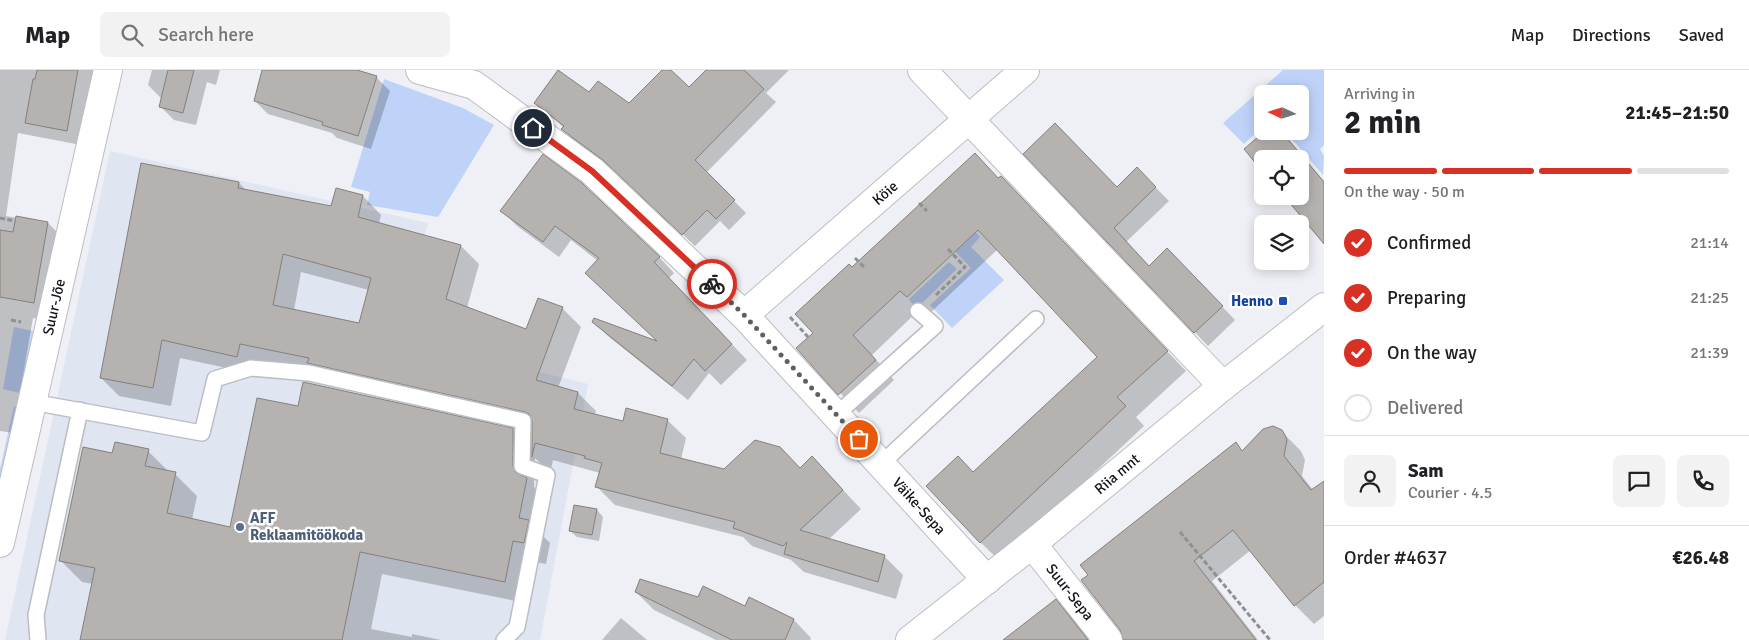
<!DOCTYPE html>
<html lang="en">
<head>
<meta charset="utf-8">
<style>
	:root { --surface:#fff; --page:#f2f2f2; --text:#202124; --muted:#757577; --line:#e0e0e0; --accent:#d93025 }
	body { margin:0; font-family:Signika,sans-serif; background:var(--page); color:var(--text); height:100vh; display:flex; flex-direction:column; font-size:19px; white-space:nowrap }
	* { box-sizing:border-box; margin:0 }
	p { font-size:16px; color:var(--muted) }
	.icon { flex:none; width:28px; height:28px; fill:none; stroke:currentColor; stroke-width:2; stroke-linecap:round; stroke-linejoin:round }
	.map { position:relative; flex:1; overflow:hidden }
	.drawer { display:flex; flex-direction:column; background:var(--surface); width:425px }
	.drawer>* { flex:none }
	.needle { width:32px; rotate:274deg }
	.fabs { position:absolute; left:1254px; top:15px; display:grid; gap:10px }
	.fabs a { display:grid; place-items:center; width:55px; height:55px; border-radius:8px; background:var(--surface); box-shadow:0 2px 12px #0003; font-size:25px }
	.pin { position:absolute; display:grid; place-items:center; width:42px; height:42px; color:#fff; margin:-21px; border:2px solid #fff; border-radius:50%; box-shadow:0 1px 5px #0007 }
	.courier { position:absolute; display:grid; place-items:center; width:50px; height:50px; margin:-25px; border:4px solid #d93025; border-radius:50%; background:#fff; color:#222; box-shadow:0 1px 6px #0007 }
	.headline em { font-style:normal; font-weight:800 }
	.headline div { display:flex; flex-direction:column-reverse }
	.headline { display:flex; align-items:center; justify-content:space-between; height:85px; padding:0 20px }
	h1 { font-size:32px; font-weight:800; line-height:38px }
	.bar { display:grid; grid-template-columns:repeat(4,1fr); gap:8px 5px; align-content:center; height:60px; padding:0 20px }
	.bar i { height:6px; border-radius:4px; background:var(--line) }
	.bar .active { background:var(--accent) }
	.bar p { grid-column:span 4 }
	.line { display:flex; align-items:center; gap:12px; padding:0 20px; border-top:1px solid var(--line) }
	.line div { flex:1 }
	.round { display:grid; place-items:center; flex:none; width:52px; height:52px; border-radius:8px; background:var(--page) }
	ol { padding:0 20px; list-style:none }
	li { display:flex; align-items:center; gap:15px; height:55px }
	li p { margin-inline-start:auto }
	li .icon { padding:5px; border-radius:50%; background:var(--accent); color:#fff; stroke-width:4 }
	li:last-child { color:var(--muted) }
	li i { width:28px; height:28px; border:2px solid var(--line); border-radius:50% }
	header { display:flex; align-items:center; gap:30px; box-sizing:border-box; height:70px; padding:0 25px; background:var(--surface); border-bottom:1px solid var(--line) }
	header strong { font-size:24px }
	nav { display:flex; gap:28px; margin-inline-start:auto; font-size:18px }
	.search { width:350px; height:45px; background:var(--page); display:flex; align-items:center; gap:12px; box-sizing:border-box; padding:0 18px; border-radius:8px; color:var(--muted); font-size:19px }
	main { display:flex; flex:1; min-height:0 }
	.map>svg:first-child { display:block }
</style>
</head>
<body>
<header>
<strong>Map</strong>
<div class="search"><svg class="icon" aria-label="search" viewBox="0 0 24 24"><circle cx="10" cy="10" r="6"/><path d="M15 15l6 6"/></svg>Search here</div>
<nav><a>Map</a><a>Directions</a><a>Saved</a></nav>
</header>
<main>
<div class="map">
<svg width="1324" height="570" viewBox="0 0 1324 570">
	<rect width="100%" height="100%" fill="#eef0f5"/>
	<polygon fill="#dfe5f1" points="110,81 428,153 400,267 588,314 540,570 5,570"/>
	<g fill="#bfd3f9">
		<polygon points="1283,0 1324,0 1324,75 1320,79 1324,86 1323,105 1285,61 1300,61 1300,24 1262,24 1262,57 1244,74 1223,53"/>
		<polygon points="384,9 463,38 494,55 438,147 367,135 370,122 351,117"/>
		<polygon points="970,156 980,167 971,177 1004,210 952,258 930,235 971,198 950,176"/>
		<polygon points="949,192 957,199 916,239 909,229"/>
		<polygon points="14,257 33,261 20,323 3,319"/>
		<polygon points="14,336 18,339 0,424 0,399"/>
	</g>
	<g fill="#0003" fill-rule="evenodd">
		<polygon points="0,0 96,0 81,75 18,63 6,146 48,153 66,171 52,251 33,248 13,363 0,361"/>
		<polygon points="152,0 220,0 216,15 207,12 196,55 174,50 160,36 161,28 148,15"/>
		<polygon points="263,0 353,0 376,7 390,21 371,79 337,68 332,63 268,44 255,31"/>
		<polygon points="664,0 670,0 689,19 707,0 789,0 766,23 776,32 706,103 746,143 729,160 720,151 695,176 617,102 575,72 563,59 564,58 547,42 589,24 629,35"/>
		<polygon points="1281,61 1324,111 1324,172 1300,126 1300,89 1262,89 1262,99 1246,79"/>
		<polygon points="1025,84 1117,118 1137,99 1169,131 1126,172 1150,197 1180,193 1235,250 1208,276"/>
		<polygon points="543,86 659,187 674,203 669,208 747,290 721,315 709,303 688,330 609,267 594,252 661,274 598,191 571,170 559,187 517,156 502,141"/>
		<polygon points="999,109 1020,127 1186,301 1136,347 1144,356 1000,491 980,472 974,403 1099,287 998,179 927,246 920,239 872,285 894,310 859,343 798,278 814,263 852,198"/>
		<path d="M239 113 247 121 332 137 337 119 363 126 381 145 379 154 461 176 479 194 467 238 527 261 562 238 581 257 558 318 578 323 596 341 595 345 624 352 667 350 686 368 681 389 725 400 800 399 830 406 861 439 828 470 885 487 903 505 896 529 804 502 791 490 752 476 743 467 615 435 597 417 600 403 553 390 550 403 535 388 534 417 548 431 541 464 550 473 546 494 535 492 526 533 382 504 371 559 412 567V564L441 570H81L93 514 82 512 60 490 113 384 148 381 170 403 175 404 197 426 192 450 231 458 299 338 513 360 533 380V357L327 311 255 304 180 288 171 336 119 326 101 308ZM301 202 369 220 360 254 294 240Z"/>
		<polygon points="1281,361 1301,381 1305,390 1302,406 1313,420 1324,412 1324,546 1314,554 1295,535 1251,480 1212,511 1258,570 1124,570 1235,374 1243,382"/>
		<polygon points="597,440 603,447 599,471 577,467 570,461"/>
		<polygon points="636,522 698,528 746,538 750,529 794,550 811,568 810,570 716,570 654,540"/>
		<polygon points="1056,531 1075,550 1091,570 1005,570"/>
		<polygon points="621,548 647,570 602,570"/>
	</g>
	<g fill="#b6b2af" stroke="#83807d" fill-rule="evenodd">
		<polygon points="37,0 78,0 67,61 25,53 33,9 35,9"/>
		<polygon points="168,0 194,0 183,43 159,37"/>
		<polygon points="262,0 357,0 377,6 358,66 322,55 323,52 254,31"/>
		<polygon points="558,0 589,22 598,11 629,33 662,0 671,0 689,17 706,0 744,0 764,19 695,90 735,130 716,149 707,140 682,165 603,90 561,59 564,56 534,33"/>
		<polygon points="1055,53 1117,117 1137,97 1156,117 1114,158 1149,196 1167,178 1223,236 1194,263 1023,84"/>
		<polygon points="1265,61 1281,61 1324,112 1324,174 1284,126 1300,126 1300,89 1262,89 1262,101 1244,79"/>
		<polygon points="975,83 998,108 1001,106 1168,281 1117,327 1126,336 980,473 926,416 958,386 973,402 1097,287 978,160 907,227 900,221 853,265 876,290 838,325 796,278 813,263 795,244 849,194 852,197"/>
		<polygon points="543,84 582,113 660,187 654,192 732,274 705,301 694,289 672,316 592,252 594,248 657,271 585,203 599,188 555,156 543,172 500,141"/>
		<path d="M141 93 239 112 238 118 331 136 336 118 363 125 358 147 461 175 446 229 526 259 538 228 563 237 536 310 578 322 574 339 623 351 626 338 668 349 660 383 724 399 755 370 780 377 800 398 812 386 843 420 800 460 885 485 878 512 784 484 787 472 783 476 733 458 735 452 595 417 602 393 584 388 585 386 535 373 532 387V351L529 344 525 342 307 293 309 288 240 274 237 287 162 270 153 318 100 308ZM283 184 371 208 359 253 273 235Z"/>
		<polygon points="16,146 48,152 34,233 0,227 0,160 13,162"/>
		<polygon points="303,312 513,358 513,396 515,402 527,408 519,448 529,450 524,473 513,471 505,512 360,482 342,570 80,570 95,498 59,491 83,377 112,383 115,372 149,379 145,396 176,402 167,443 230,457 257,328 298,336"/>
		<polygon points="1273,356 1282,360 1285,365 1287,370 1284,386 1311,420 1324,411 1324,512 1294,536 1233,460 1194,491 1256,570 1123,570 1120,560 1081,510 1088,505 1080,495 1236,372 1242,381 1263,359"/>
		<polygon points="574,435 597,439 592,465 569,461"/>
		<polygon points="640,509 698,527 703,516 745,536 749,527 794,549 785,570 732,570 635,522"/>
		<polygon points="1056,529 1088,570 1003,570"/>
	</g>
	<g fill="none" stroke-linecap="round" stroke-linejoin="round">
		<defs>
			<g id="service">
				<polyline points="32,332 202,363 215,309 251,298 309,303 523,351 522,396 547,405 517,557 504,570"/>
				<polyline points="836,345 935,256 918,241"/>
				<polyline points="881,394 1036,249"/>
				<polyline points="38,570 36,545 80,340"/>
			</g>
			<g id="minor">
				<polyline points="420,0 474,15 592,101 744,245 987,510"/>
				<polyline points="922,0 1223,316"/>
				<polyline points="744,245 1025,0"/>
				<polyline points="0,473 108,0"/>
				<polyline points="1032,474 1108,570"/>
			</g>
			<polyline id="secondary" points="910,570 1032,474 1223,316 1324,237"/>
		</defs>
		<use href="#service" stroke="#bbbdc2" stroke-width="18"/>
		<use href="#minor" stroke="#bbbdc2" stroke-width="30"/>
		<use href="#secondary" stroke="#bbbdc2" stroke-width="30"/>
		<g stroke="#8e9093" stroke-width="3" stroke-dasharray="5 2.5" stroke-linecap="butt">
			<polyline points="919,133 927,141"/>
			<polyline points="0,148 15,151"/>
			<polyline points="855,188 865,198"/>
			<polyline points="936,225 965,197 947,178"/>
			<polyline points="790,247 808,267"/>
			<polyline points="11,250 21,252"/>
			<polyline points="1180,462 1270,570"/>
		</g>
		<use href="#service" stroke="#fff" stroke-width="15"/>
		<use href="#minor" stroke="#fff" stroke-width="28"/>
		<use href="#secondary" stroke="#fff" stroke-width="28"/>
	</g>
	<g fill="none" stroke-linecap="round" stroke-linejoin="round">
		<polyline stroke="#606063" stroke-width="5" stroke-dasharray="0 9" points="712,214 744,245 859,369"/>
		<polyline stroke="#d93025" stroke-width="6" points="533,58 592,101 712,214"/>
	</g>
	<rect fill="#1a4fb4" stroke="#fdfeff" stroke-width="2" x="1278" y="226" width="10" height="10" rx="2.5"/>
	<circle fill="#5c6f8a" stroke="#fdfeff" stroke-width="2" cx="240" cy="457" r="5"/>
	<g text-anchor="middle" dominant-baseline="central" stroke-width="5" stroke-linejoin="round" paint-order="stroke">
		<g font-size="15" fill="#131315" stroke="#fdfeff">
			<text transform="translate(885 123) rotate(-41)">Köie</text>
			<text transform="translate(54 237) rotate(-77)">Suur-Jõe</text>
			<text transform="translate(1117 404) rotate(-40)">Riia mnt</text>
			<text transform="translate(919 436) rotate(48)">Väike-Sepa</text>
			<text transform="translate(1070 522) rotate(52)">Suur-Sepa</text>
		</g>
		<g font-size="15" font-weight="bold" fill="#164399" stroke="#fdfeff" text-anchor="end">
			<text x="1273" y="231">Henno</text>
		</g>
		<g font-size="15" font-weight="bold" fill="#4e5e75" stroke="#fdfeff" text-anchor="start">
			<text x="250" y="448">AFF<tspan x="250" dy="17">Reklaamitöökoda</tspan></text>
		</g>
	</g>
</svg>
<div class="fabs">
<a><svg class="needle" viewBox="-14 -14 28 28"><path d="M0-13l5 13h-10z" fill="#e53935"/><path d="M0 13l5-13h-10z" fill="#757577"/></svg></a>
<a><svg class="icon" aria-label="locate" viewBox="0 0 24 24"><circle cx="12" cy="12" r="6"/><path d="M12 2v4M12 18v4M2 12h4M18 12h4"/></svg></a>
<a><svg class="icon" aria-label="layers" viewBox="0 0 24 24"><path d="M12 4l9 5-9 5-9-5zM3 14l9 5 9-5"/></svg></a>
</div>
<div class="pin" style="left:859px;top:369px;background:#ea580c"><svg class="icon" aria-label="bag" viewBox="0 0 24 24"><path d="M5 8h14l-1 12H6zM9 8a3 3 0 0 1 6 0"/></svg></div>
<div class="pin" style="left:533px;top:58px;background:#1f2937"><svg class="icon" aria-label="home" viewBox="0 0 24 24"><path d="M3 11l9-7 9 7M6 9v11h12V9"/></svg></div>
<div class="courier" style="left:712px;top:214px"><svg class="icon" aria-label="bike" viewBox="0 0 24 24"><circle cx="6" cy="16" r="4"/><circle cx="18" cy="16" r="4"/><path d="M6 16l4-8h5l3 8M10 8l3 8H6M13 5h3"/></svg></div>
</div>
<section class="drawer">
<div class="headline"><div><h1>2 min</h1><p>Arriving in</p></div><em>21:45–21:50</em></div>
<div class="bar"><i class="active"></i><i class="active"></i><i class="active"></i><i></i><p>On the way · 50 m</p></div>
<ol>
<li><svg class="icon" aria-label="check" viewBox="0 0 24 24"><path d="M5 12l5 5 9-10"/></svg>Confirmed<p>21:14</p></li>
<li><svg class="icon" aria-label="check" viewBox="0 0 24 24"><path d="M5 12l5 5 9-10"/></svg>Preparing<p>21:25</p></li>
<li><svg class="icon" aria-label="check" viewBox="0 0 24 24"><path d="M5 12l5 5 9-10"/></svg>On the way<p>21:39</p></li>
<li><i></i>Delivered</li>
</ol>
<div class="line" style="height:90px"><a class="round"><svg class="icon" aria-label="person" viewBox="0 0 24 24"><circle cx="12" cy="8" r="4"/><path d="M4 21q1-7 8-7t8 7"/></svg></a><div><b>Sam</b><p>Courier · 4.5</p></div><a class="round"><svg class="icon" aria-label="chat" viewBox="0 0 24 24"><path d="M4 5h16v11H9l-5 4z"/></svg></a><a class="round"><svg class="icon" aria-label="phone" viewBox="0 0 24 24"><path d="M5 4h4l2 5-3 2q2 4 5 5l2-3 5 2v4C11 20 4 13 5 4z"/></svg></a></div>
<div class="line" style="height:65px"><div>Order #4637</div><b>€26.48</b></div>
</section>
</main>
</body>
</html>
